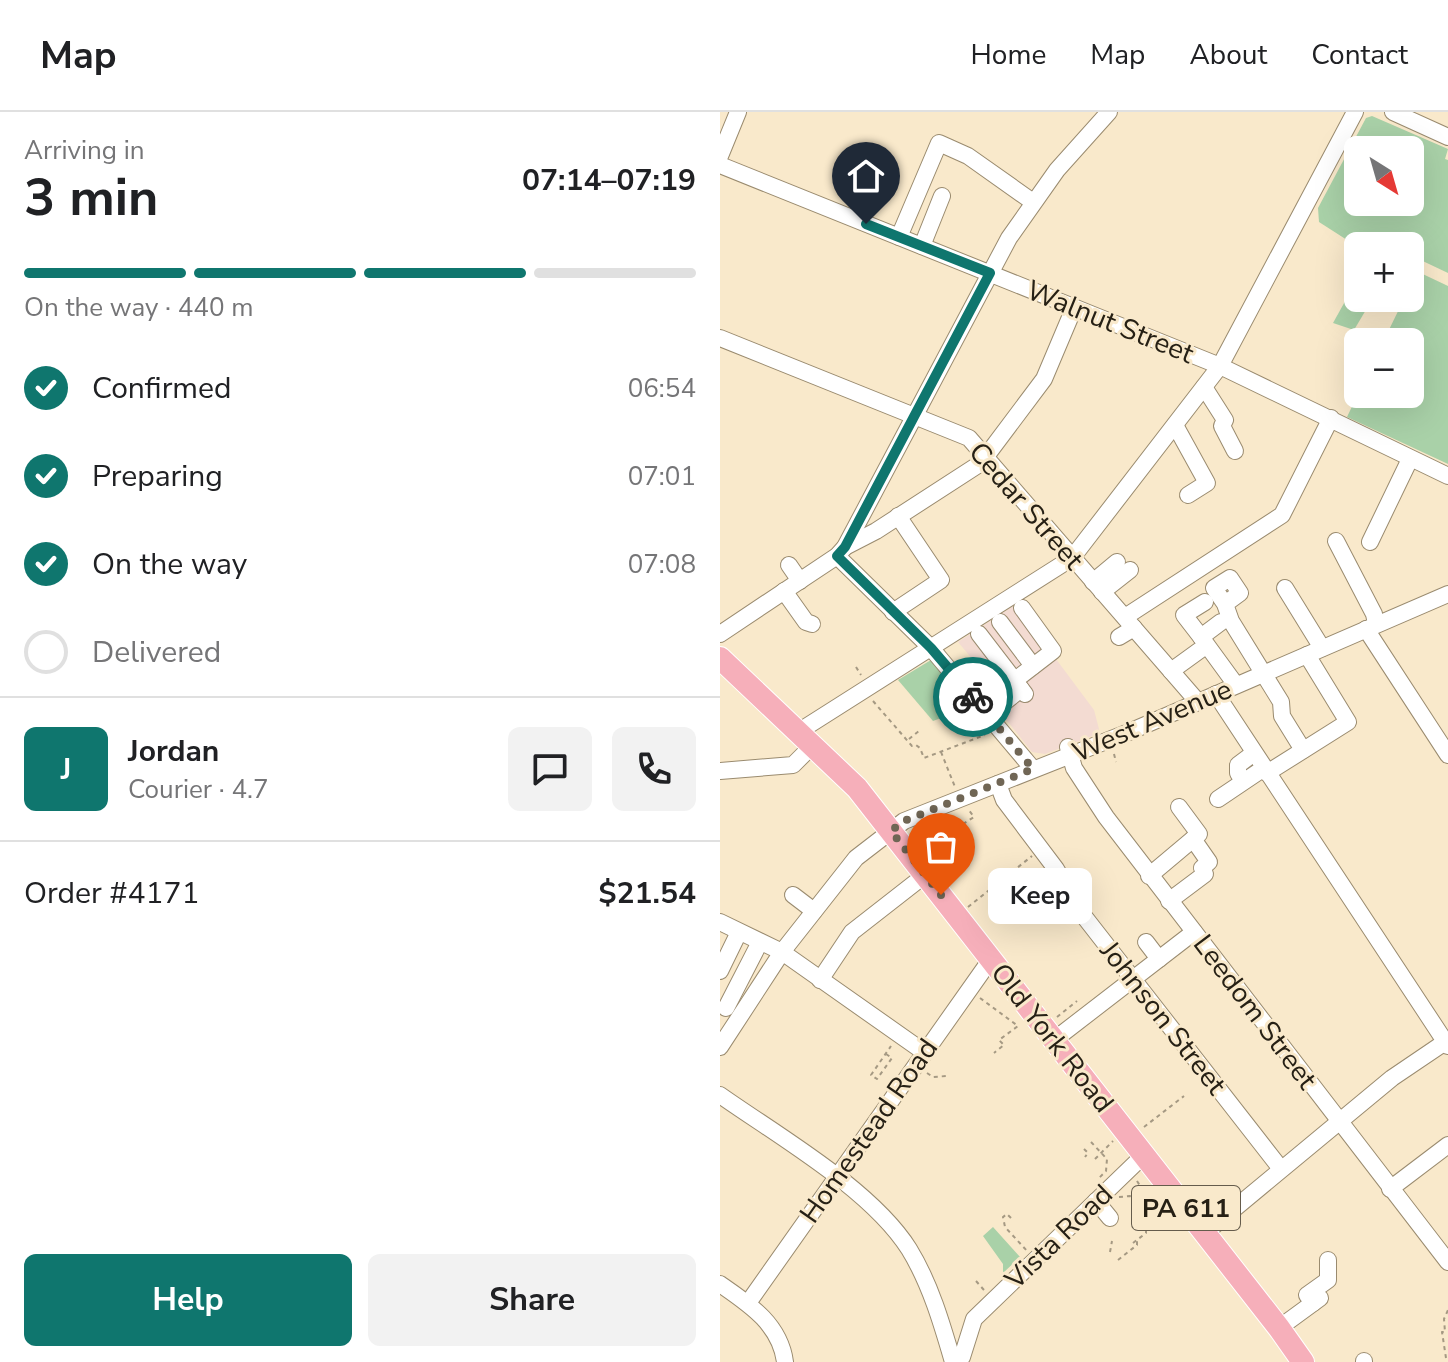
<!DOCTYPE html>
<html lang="en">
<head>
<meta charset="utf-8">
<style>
	:root { --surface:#fff; --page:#f2f2f2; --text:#202124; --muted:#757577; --line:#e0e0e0; --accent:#0f766e }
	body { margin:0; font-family:"Nunito Sans",sans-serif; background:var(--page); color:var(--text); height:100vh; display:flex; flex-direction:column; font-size:30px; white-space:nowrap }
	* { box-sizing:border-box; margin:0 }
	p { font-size:26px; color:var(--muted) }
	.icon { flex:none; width:44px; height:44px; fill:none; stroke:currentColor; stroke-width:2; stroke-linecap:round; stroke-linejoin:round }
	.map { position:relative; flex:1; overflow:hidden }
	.sheet { display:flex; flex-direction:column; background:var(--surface); width:720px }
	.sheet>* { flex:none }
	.needle { width:52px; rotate:143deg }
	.buttons { position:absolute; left:624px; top:24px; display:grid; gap:16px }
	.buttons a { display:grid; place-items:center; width:80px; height:80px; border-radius:12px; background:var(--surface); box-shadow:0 8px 32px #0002; font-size:40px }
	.pin { position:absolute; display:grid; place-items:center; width:68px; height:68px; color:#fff; margin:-82px -34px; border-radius:50% 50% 50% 0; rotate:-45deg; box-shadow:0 0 8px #0007 }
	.pin .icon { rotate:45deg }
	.courier { position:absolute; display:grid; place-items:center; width:80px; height:80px; margin:-40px; border:6px solid #0f766e; border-radius:50%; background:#fff; color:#222; box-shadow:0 2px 10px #0007 }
	.bubble { position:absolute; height:56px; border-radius:12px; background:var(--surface); box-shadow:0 8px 32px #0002; font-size:26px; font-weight:700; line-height:56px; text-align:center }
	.headline em { font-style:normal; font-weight:700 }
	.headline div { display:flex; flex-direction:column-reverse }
	.headline { display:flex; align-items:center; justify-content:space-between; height:136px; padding:0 24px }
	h1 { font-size:52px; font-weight:700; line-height:60px }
	.bar { display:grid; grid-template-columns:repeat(4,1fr); gap:12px 8px; align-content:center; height:96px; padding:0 24px }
	.bar i { height:10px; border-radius:6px; background:var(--line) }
	.bar .active { background:var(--accent) }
	.bar p { grid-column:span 4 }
	.line { display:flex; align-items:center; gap:20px; padding:0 24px; border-top:2px solid var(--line) }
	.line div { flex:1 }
	.round { display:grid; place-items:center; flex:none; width:84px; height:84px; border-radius:12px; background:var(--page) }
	ol { padding:0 24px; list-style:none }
	li { display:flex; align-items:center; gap:24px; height:88px }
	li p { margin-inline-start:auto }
	li .icon { padding:8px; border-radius:50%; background:var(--accent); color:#fff; stroke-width:4 }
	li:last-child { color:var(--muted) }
	li i { width:44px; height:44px; border:4px solid var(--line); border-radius:50% }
	.primary-button { display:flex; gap:16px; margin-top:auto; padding:16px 24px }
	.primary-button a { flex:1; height:92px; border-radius:12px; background:var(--accent); color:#fff; font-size:32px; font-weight:700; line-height:92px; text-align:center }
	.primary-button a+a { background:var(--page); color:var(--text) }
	header { display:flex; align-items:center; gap:48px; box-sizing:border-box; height:112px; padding:0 40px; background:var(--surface); border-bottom:2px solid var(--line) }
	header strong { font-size:38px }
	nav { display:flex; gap:44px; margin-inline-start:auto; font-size:28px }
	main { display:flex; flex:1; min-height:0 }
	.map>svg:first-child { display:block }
</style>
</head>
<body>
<header>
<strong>Map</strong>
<nav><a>Home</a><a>Map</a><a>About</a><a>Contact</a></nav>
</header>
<main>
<section class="sheet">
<div class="headline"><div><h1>3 min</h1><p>Arriving in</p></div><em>07:14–07:19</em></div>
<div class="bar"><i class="active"></i><i class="active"></i><i class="active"></i><i></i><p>On the way · 440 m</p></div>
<ol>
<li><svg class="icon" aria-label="check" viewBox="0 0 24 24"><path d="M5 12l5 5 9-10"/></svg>Confirmed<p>06:54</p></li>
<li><svg class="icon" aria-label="check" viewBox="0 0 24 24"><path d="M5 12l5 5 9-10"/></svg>Preparing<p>07:01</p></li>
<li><svg class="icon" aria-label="check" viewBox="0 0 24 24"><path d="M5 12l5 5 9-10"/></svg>On the way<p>07:08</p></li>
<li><i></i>Delivered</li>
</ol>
<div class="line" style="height:144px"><b class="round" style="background:var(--accent);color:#fff">J</b><div><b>Jordan</b><p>Courier · 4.7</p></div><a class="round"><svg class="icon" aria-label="chat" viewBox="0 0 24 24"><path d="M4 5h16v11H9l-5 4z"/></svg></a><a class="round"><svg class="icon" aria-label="phone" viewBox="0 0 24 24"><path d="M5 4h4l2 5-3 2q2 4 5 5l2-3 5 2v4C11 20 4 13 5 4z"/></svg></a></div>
<div class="line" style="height:104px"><div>Order #4171</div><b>$21.54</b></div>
<div class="primary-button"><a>Help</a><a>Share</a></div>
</section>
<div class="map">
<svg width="728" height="1250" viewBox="0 0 728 1250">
	<rect width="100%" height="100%" fill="#f9e9cb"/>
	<polygon fill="#f3dbd2" points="304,487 340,540 336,547 374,598 380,621 325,642 312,640 268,585 285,571 277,561 269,567 238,530"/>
	<g fill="#a9d1a8" fill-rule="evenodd">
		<path d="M652 4 728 37 725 47 728 48V161L690 143V134L638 135 599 110 598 96 646 6ZM638 38H690V90H638Z"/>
		<polygon points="690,156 728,174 728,352 627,305 638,282 690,282 690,230 663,230 683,189 677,186 690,186"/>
		<polygon points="638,166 638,186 653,186 634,218 613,211"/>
		<polygon points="211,548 253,594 213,609 178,568"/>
		<polygon points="273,1115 300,1145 283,1161 283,1152 263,1124"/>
	</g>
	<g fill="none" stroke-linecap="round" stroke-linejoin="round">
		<defs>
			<g id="minor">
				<polyline points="673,0 728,25"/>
				<polyline points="0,44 18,0"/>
				<polyline points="0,53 500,254 728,364"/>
				<polyline points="179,125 219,31 248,44 313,90"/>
				<polyline points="202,134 222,84"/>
				<polyline points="0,226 249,326 478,590"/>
				<polyline points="484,275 505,308 502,314 515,339"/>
				<polyline points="455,313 487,371 468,383"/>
				<polyline points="616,429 654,502 656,512"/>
				<polyline points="650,430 690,347"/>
				<polyline points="125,435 156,419 261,351 324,267 354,196"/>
				<polyline points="117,444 211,536 313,657"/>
				<polyline points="69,453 80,469"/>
				<polyline points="373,470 397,450"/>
				<polyline points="565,476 602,536"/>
				<polyline points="64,479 86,510 92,512"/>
				<polyline points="382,480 410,458"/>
				<polyline points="505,492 520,481 510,466 494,476 505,492 511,509 561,590 562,604 583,638"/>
				<polyline points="173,500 221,468 178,404"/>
				<polyline points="405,505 562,403 611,306"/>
				<polyline points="280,510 313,554"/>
				<polyline points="501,510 481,525 516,573"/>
				<polyline points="646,517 728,643"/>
				<polyline points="0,522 117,444 125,435 289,126 337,58 389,0"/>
				<polyline points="259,522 305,582"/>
				<polyline points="399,525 414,516"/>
				<polyline points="481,525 464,503 485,490"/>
				<polyline points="451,559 480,538"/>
				<polyline points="294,569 333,539 302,496"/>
				<polyline points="496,582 728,934"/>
				<polyline points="281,593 301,577"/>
				<polyline points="78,620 352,446 500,254 635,0"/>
				<polyline points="348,635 354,656 386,705 728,1150"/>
				<polyline points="0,659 73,653 92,634"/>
				<polyline points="547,661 628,610 587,543"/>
				<polyline points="523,669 518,661 518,653 534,641"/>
				<polyline points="278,672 284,688 336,757 363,803 561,1057"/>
				<polyline points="498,687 544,656"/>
				<polyline points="429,764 479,722 459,695"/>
				<polyline points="73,783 94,799"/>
				<polyline points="449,789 485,762 482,756 489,750 473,727"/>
				<polyline points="0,810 62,840 204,940"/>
				<polyline points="426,830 439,847"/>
				<polyline points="0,859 19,820"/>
				<polyline points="100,868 132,820 205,763"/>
				<polyline points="6,896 40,830"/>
				<polyline points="334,928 474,820"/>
				<polyline points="0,935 62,840 136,746 184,709 409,620 728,482"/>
				<path d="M0 983C58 1024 151 1077 189 1137 210 1171 222 1212 233 1250"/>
				<polyline points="670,1077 728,1033"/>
				<polyline points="376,1089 390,1106"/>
				<polyline points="485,1121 672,966 728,928"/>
				<path d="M0 1172C29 1192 60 1212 65 1250"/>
				<polyline points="28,1191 271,847"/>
				<polyline points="593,1191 587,1183 608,1168 608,1148"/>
				<polyline points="559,1216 600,1186"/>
				<polyline points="644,1249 644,1250"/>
				<polyline points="237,1250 242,1245 254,1207 424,1043"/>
			</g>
			<polyline id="highway" points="0,546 137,676 559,1216 583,1250"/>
		</defs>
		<use href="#minor" stroke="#9a8b6f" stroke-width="18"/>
		<use href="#highway" stroke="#fff" stroke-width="24"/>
		<g stroke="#a59983" stroke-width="2" stroke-dasharray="4 4" stroke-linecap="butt">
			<polyline points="136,555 141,563"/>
			<polyline points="153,589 192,634 196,633 200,636 204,646 265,623"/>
			<polyline points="189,627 200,618"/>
			<polyline points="221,640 235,675"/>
			<polyline points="394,642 396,650"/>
			<polyline points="243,712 254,705 248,697"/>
			<polyline points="248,795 312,744"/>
			<polyline points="260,886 298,914 279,928 284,933 274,941"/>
			<polyline points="337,905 357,889"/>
			<polyline points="166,942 172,946 157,967 151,963 171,934"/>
			<polyline points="207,961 213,965 227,964"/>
			<polyline points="424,1015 464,984"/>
			<polyline points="371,1030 387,1047 386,1059 378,1067"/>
			<polyline points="364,1037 368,1041 365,1045"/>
			<polyline points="375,1047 393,1029"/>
			<polyline points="417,1069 429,1088 424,1094"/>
			<polyline points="399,1085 410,1084 418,1091"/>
			<polyline points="427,1093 448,1098"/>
			<polyline points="291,1106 287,1102 283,1105 285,1115 308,1140"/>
			<polyline points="413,1131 426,1121 426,1103"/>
			<polyline points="390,1140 392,1129"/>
			<polyline points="398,1148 417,1133 417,1129"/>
			<polyline points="256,1169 264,1178"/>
			<polyline points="726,1246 722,1220 725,1220 724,1207 728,1198"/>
		</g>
		<use href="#minor" stroke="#fff" stroke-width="16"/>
		<use href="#highway" stroke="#f6afba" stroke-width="22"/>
	</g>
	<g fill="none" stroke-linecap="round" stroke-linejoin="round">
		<polyline stroke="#706655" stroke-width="8" stroke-dasharray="0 14.4" points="221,783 171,719 184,709 313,657 253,585"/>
		<polyline stroke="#0f766e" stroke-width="10" points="146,112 270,161 125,435 117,444 211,536 253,585"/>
	</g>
	<g text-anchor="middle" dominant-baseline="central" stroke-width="6" stroke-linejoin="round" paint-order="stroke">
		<rect fill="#f9e9cb" stroke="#655c4c" stroke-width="2" x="412" y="1074" width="108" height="44" rx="6"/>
		<g font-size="26" font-weight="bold" fill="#262015">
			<text x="466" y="1096">PA 611</text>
		</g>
		<g font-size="28" fill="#262015" stroke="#f9e9cb">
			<text transform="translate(390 210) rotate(22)">Walnut Street</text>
			<text transform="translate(306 394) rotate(49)">Cedar Street</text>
			<text transform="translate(432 609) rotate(-23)">West Avenue</text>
			<text transform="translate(535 900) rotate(53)">Leedom Street</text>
			<text transform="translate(443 906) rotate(52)">Johnson Street</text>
			<text transform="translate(332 926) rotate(52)">Old York Road</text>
			<text transform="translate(149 1019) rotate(-55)">Homestead Road</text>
			<text transform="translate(339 1125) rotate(-44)">Vista Road</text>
		</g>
	</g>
</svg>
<div class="buttons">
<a><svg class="needle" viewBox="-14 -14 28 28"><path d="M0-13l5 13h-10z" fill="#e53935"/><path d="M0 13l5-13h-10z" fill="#757577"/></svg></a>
<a>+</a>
<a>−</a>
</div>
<div class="pin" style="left:221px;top:783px;background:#ea580c"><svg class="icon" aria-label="bag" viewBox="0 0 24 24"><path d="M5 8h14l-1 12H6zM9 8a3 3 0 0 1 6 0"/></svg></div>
<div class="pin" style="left:146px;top:112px;background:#1f2937"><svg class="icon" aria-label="home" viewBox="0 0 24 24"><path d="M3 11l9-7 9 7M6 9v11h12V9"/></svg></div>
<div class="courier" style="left:253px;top:585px"><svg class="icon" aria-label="bike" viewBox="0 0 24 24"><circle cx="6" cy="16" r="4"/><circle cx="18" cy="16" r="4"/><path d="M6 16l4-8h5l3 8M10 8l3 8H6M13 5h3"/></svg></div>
<div class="bubble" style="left:268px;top:756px;width:104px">Keep</div>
</div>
</main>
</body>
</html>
